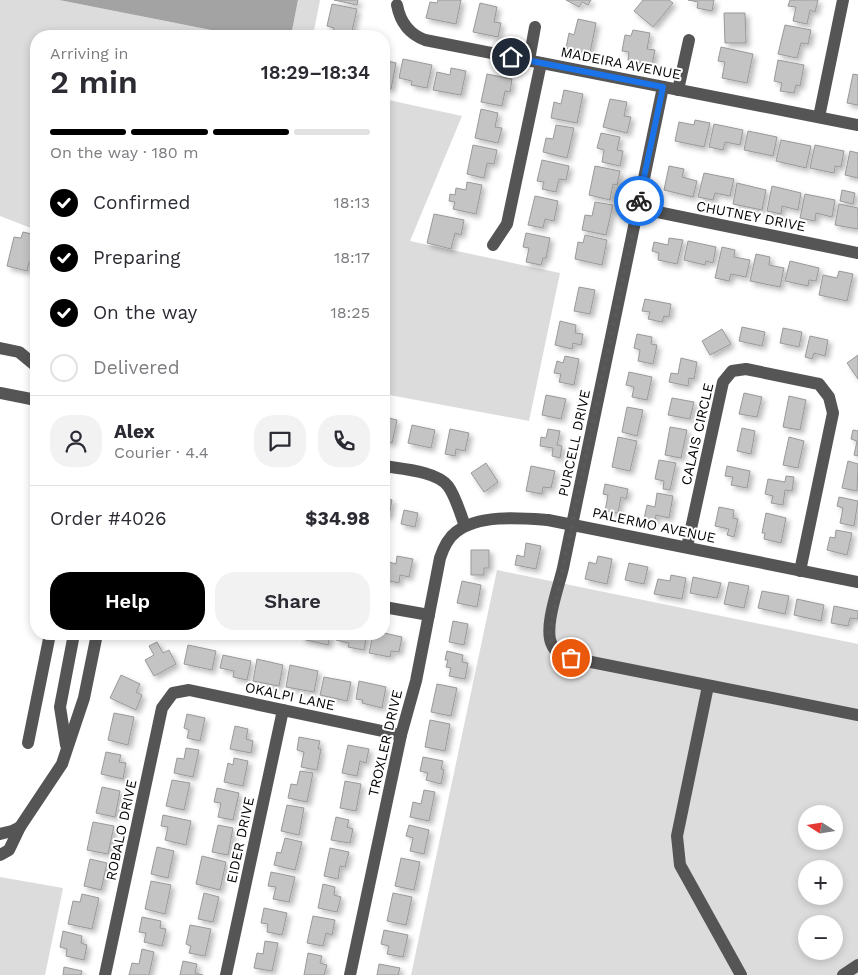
<!DOCTYPE html>
<html lang="en">
<head>
<meta charset="utf-8">
<style>
	:root { --surface:#fff; --page:#f2f2f3; --text:#2b2b33; --muted:#7c7c81; --line:#e1e1e2; --accent:#000 }
	body { margin:0; font-family:"Work Sans",sans-serif; background:var(--page); color:var(--text); height:100vh; display:flex; flex-direction:column; font-size:19px; white-space:nowrap }
	* { box-sizing:border-box; margin:0 }
	p { font-size:16px; color:var(--muted) }
	.icon { flex:none; width:28px; height:28px; fill:none; stroke:currentColor; stroke-width:2; stroke-linecap:round; stroke-linejoin:round }
	.map { position:relative; flex:1; overflow:hidden }
	.details { position:absolute; left:30px; top:30px; width:360px; height:610px; display:flex; flex-direction:column; background:var(--surface); border-radius:20px; box-shadow:0 2px 8px #0003 }
	.details>* { flex:none }
	.needle { width:32px; rotate:282deg }
	.fabs { position:absolute; left:798px; top:805px; display:grid; gap:10px }
	.fabs a { display:grid; place-items:center; width:45px; height:45px; border-radius:50%; background:var(--surface); box-shadow:0 2px 8px #0003; font-size:25px }
	.pin { position:absolute; display:grid; place-items:center; width:42px; height:42px; color:#fff; margin:-21px; border:2px solid #fff; border-radius:50%; box-shadow:0 1px 5px #0007 }
	.courier { position:absolute; display:grid; place-items:center; width:50px; height:50px; margin:-25px; border:4px solid #1a73e8; border-radius:50%; background:#fff; color:#222; box-shadow:0 1px 6px #0007 }
	.headline em { font-style:normal; font-weight:600 }
	.headline div { display:flex; flex-direction:column-reverse }
	.headline { display:flex; align-items:center; justify-content:space-between; height:85px; padding:0 20px }
	h1 { font-size:32px; font-weight:600; line-height:38px }
	.bar { display:grid; grid-template-columns:repeat(4,1fr); gap:8px 5px; align-content:center; height:60px; padding:0 20px }
	.bar i { height:6px; border-radius:4px; background:var(--line) }
	.bar .active { background:var(--accent) }
	.bar p { grid-column:span 4 }
	.line { display:flex; align-items:center; gap:12px; padding:0 20px; border-top:1px solid var(--line) }
	.line div { flex:1 }
	.round { display:grid; place-items:center; flex:none; width:52px; height:52px; border-radius:20px; background:var(--page) }
	ol { padding:0 20px; list-style:none }
	li { display:flex; align-items:center; gap:15px; height:55px }
	li p { margin-inline-start:auto }
	li .icon { padding:5px; border-radius:50%; background:var(--accent); color:#fff; stroke-width:4 }
	li:last-child { color:var(--muted) }
	li i { width:28px; height:28px; border:2px solid var(--line); border-radius:50% }
	.cta { display:flex; gap:10px; margin-top:auto; padding:10px 20px }
	.cta a { flex:1; height:58px; border-radius:20px; background:var(--accent); color:#fff; font-size:20px; font-weight:600; line-height:58px; text-align:center }
	.cta a+a { background:var(--page); color:var(--text) }
	.map>svg:first-child { display:block }
</style>
</head>
<body>
<div class="map">
<svg width="858" height="975" viewBox="0 0 858 975">
	<defs>
		<filter id="shadow"><feDropShadow dx="3.5" dy="3.5" stdDeviation="2.5" flood-color="#0004"/></filter>
	</defs>
	<rect width="100%" height="100%" fill="#fff"/>
	<g fill="#dcdcdc" fill-rule="evenodd">
		<polygon points="0,0 59,0 211,30 231,36 36,36 36,230 0,216"/>
		<polygon points="298,0 320,0 313,36 291,36"/>
		<polygon points="384,99 462,116 410,241 560,273 529,421 384,394"/>
		<path d="M497 570 858 644V975H411ZM806 814H834V841H806ZM806 869H834V896H806ZM806 924H834V951H806Z"/>
		<polygon points="0,877 63,888 45,975 0,975"/>
	</g>
	<polygon fill="#a3a3a3" points="59,0 298,0 291,36 231,36 211,30"/>
	<g fill="#c4c4c4" stroke="#999" filter="url(#shadow)">
		<polygon points="334,0 358,0 357,5"/>
		<polygon points="438,0 461,0 456,24 426,18 430,2 437,3"/>
		<polygon points="566,0 591,0 588,5 582,2 579,7"/>
		<polygon points="643,0 669,0 673,3 653,27 634,11"/>
		<polygon points="688,0 714,0 712,11 697,8 698,2"/>
		<polygon points="790,0 818,0 815,12 810,10 807,24 793,21 796,7 788,6"/>
		<polygon points="480,3 497,7 494,22 501,23 498,37 473,32"/>
		<polygon points="332,4 357,9 351,36 333,35 334,28 327,26"/>
		<polygon points="724,13 745,13 746,43 725,43"/>
		<polygon points="578,19 596,23 590,53 566,48 569,33 574,35"/>
		<polygon points="785,25 811,30 808,44 801,43 797,58 778,54"/>
		<polygon points="633,30 650,33 647,49 655,50 652,65 628,60 629,52 622,51 625,35 631,36"/>
		<polygon points="721,47 753,54 747,83 722,78 725,62 718,61"/>
		<polygon points="403,59 432,65 427,88 411,85 412,81 399,78"/>
		<polygon points="384,60 396,63 391,89 384,87"/>
		<polygon points="778,60 804,65 800,86 796,85 794,93 780,91 782,83 774,81"/>
		<polygon points="451,68 466,71 461,95 433,90 437,72 450,75"/>
		<polygon points="487,74 512,79 510,92 505,91 502,106 481,102"/>
		<polygon points="853,74 858,75 858,105 847,103"/>
		<polygon points="564,90 583,94 577,123 551,118 554,102 561,104"/>
		<polygon points="610,99 627,102 624,116 631,117 627,133 603,127"/>
		<polygon points="481,109 498,113 495,127 502,128 498,143 475,138"/>
		<polygon points="695,120 710,123 704,147 675,141 679,122 694,125"/>
		<polygon points="714,124 743,130 740,145 725,142 723,150 709,147"/>
		<polygon points="556,125 574,128 567,158 543,152 546,138 553,139"/>
		<polygon points="748,131 777,137 773,156 744,150"/>
		<polygon points="601,133 620,137 617,150 623,151 620,166 602,162 604,150 597,148"/>
		<polygon points="781,140 811,146 806,168 776,161"/>
		<polygon points="473,145 497,150 494,164 487,163 484,178 467,174"/>
		<polygon points="815,145 844,151 841,167 835,166 834,173 810,168"/>
		<polygon points="850,151 858,153 858,178 845,175"/>
		<polygon points="542,160 569,166 566,180 559,179 556,192 542,189 544,182 537,181"/>
		<polygon points="595,166 620,171 617,185 613,184 610,200 589,195"/>
		<polygon points="669,166 684,169 682,177 697,181 693,197 664,190"/>
		<polygon points="704,173 734,179 730,196 715,193 713,200 698,197"/>
		<polygon points="467,182 482,185 476,214 453,209 455,202 449,201 450,194 455,195 456,188 466,190"/>
		<polygon points="737,183 766,190 762,210 733,204"/>
		<polygon points="772,186 801,193 798,210 782,206 781,214 767,211"/>
		<polygon points="842,190 855,193 853,204 840,201"/>
		<polygon points="805,194 835,200 832,217 816,213 815,221 800,218"/>
		<polygon points="535,196 558,201 554,221 545,219 543,228 528,225"/>
		<polygon points="595,202 613,205 606,235 582,230 585,215 592,216"/>
		<polygon points="839,204 858,208 858,229 835,225"/>
		<polygon points="434,214 464,220 461,235 455,233 451,249 427,243"/>
		<polygon points="23,232 36,235 36,248 32,263 29,262 27,271 7,266 14,237 21,238"/>
		<polygon points="526,233 550,238 546,258 543,258 541,265 526,262 529,248 523,247"/>
		<polygon points="585,235 607,240 602,265 575,259 578,242 583,243"/>
		<polygon points="669,238 683,240 677,264 658,260 659,253 652,251 654,242 668,245"/>
		<polygon points="688,241 716,247 713,263 706,261 705,265 684,260"/>
		<polygon points="722,247 735,250 734,257 750,260 746,277 731,274 729,281 715,278"/>
		<polygon points="756,254 770,257 769,265 784,268 780,287 750,281"/>
		<polygon points="790,261 819,268 816,281 809,280 808,286 785,281"/>
		<polygon points="839,271 853,274 847,301 819,295 823,275 837,278"/>
		<polygon points="579,287 595,290 590,314 574,311"/>
		<polygon points="645,299 671,304 669,317 664,316 662,322 648,319 650,312 642,311"/>
		<polygon points="560,321 576,325 575,333 583,334 581,345 573,343 572,349 555,345"/>
		<polygon points="742,327 765,332 762,346 739,341"/>
		<polygon points="783,328 802,332 799,347 780,343"/>
		<polygon points="722,329 731,344 710,355 702,341"/>
		<polygon points="637,334 652,337 651,344 657,345 653,364 638,361 640,350 634,348"/>
		<polygon points="810,336 828,340 825,356 814,353 812,359 805,357"/>
		<polygon points="858,355 858,379 847,363"/>
		<polygon points="565,356 579,359 574,385 559,382 561,374 554,373 557,361 563,363"/>
		<polygon points="681,358 697,362 694,379 689,378 688,386 669,382 671,373 678,374"/>
		<polygon points="629,372 652,377 647,400 632,397 634,387 626,385"/>
		<polygon points="744,393 762,397 757,417 739,414"/>
		<polygon points="546,395 566,399 561,419 542,415"/>
		<polygon points="789,396 806,400 800,430 783,427"/>
		<polygon points="672,398 694,402 690,419 668,415"/>
		<polygon points="627,407 643,410 637,436 622,432"/>
		<polygon points="384,417 397,420 392,443 384,441"/>
		<polygon points="412,425 435,430 431,448 408,443"/>
		<polygon points="670,427 687,430 681,458 665,455"/>
		<polygon points="742,428 755,431 751,454 737,451"/>
		<polygon points="450,429 469,433 465,451 456,449 455,456 445,454"/>
		<polygon points="548,429 560,431 557,445 562,446 560,458 552,456 553,448 540,446 541,437 546,438"/>
		<polygon points="853,430 858,431 858,456 854,455 857,441 851,439"/>
		<polygon points="618,437 637,441 630,471 612,467"/>
		<polygon points="789,437 804,441 798,468 783,465"/>
		<polygon points="659,460 676,463 670,490 663,489 664,481 655,479"/>
		<polygon points="848,461 858,464 857,491 842,488"/>
		<polygon points="486,463 498,482 484,492 471,473"/>
		<polygon points="531,466 555,471 551,488 543,487 542,494 526,491"/>
		<polygon points="727,466 750,471 747,488 731,485 733,477 725,476"/>
		<polygon points="786,476 794,477 792,491 785,490 783,505 771,503 773,496 765,494 768,479 785,482"/>
		<polygon points="605,484 628,489 626,499 621,497 618,513 605,511 608,495 603,494"/>
		<polygon points="657,493 673,496 669,518 656,515 655,521 644,519 647,505 655,507"/>
		<polygon points="839,497 858,501 854,526 840,523 843,508 837,506"/>
		<polygon points="384,498 392,500 389,516 384,515"/>
		<polygon points="719,507 734,510 733,518 738,519 734,537 727,535 729,529 715,526"/>
		<polygon points="404,510 418,513 415,527 401,524"/>
		<polygon points="766,513 786,518 781,543 764,539 765,533 762,533"/>
		<polygon points="836,530 852,533 847,555 827,550 830,537 835,538"/>
		<polygon points="526,543 541,546 536,569 515,565 517,555 524,557"/>
		<polygon points="471,550 489,550 489,568 484,568 484,575 471,575"/>
		<polygon points="397,556 413,559 409,577 400,575 399,583 385,580 389,562 396,564"/>
		<polygon points="598,556 612,559 607,584 585,579 589,562 596,564"/>
		<polygon points="629,563 648,567 644,584 625,580"/>
		<polygon points="671,575 686,578 682,599 654,594 658,579 670,581"/>
		<polygon points="693,577 721,583 717,598 690,593"/>
		<polygon points="462,581 481,585 477,607 457,603"/>
		<polygon points="729,582 749,586 744,608 724,604"/>
		<polygon points="762,591 789,596 785,614 758,608"/>
		<polygon points="797,599 824,605 821,621 794,615"/>
		<polygon points="834,606 858,611 858,619 850,618 848,626 831,623"/>
		<polygon points="453,621 468,624 464,645 449,642"/>
		<polygon points="384,633 402,637 399,652 391,651 390,657 369,653 373,634"/>
		<polygon points="303,634 330,634 328,645 302,639"/>
		<polygon points="337,634 367,634 364,650 348,647 349,643 336,640"/>
		<polygon points="157,642 163,653 169,650 176,664 154,676 145,660 154,655 149,646"/>
		<polygon points="188,645 216,651 212,670 184,664"/>
		<polygon points="447,651 463,655 462,662 468,663 465,679 449,676 451,668 446,667 448,660 445,660"/>
		<polygon points="223,655 251,661 247,680 233,677 234,671 220,668"/>
		<polygon points="257,659 283,665 279,686 253,681"/>
		<polygon points="290,665 318,671 314,692 286,687"/>
		<polygon points="121,675 140,684 136,692 142,695 136,710 110,698"/>
		<polygon points="324,677 351,682 347,701 320,695"/>
		<polygon points="359,681 386,687 382,708 362,703 363,700 356,699"/>
		<polygon points="437,684 457,688 451,716 431,712"/>
		<polygon points="114,713 134,717 128,745 108,740"/>
		<polygon points="187,714 205,718 200,741 187,738 189,730 184,728"/>
		<polygon points="430,720 450,724 445,751 425,747"/>
		<polygon points="235,726 248,729 246,739 253,741 251,753 230,749"/>
		<polygon points="299,737 320,741 318,749 321,749 317,770 301,767 304,752 297,750"/>
		<polygon points="348,745 369,749 366,763 360,761 357,776 342,773"/>
		<polygon points="186,748 199,750 193,777 174,773 177,758 184,759"/>
		<polygon points="106,752 121,755 119,762 126,763 123,779 101,774"/>
		<polygon points="423,757 443,761 441,769 444,770 441,784 426,780 428,773 420,771"/>
		<polygon points="234,758 248,761 243,786 224,782 228,763 233,765"/>
		<polygon points="300,771 313,773 307,802 288,798 291,784 297,785"/>
		<polygon points="172,780 190,783 184,810 166,806"/>
		<polygon points="345,781 361,784 356,811 340,808"/>
		<polygon points="102,787 120,791 115,817 96,813"/>
		<polygon points="217,788 239,793 233,820 218,817 221,803 214,802"/>
		<polygon points="424,790 435,792 429,821 410,817 413,802 421,804"/>
		<polygon points="287,805 304,808 299,835 281,831"/>
		<polygon points="163,815 191,821 186,845 165,840 168,827 161,826"/>
		<polygon points="336,817 349,820 347,827 353,829 350,843 331,840"/>
		<polygon points="93,822 114,826 108,854 87,850"/>
		<polygon points="218,825 233,828 228,855 212,852"/>
		<polygon points="409,825 429,830 424,854 410,851 413,838 406,836"/>
		<polygon points="285,838 302,842 295,870 274,865 277,852 281,853"/>
		<polygon points="157,847 174,851 168,878 151,874"/>
		<polygon points="330,848 349,852 345,867 340,866 338,879 324,876"/>
		<polygon points="202,856 226,862 220,890 196,884"/>
		<polygon points="401,858 420,862 414,890 395,886"/>
		<polygon points="90,859 107,863 101,890 84,886"/>
		<polygon points="271,872 295,877 289,902 273,899 276,887 268,886"/>
		<polygon points="151,881 171,885 165,914 145,909"/>
		<polygon points="323,884 335,887 334,895 341,897 337,912 318,908"/>
		<polygon points="204,893 219,897 213,922 198,919"/>
		<polygon points="393,893 412,897 406,925 387,921"/>
		<polygon points="82,894 99,898 92,929 68,924 73,901 80,902"/>
		<polygon points="264,908 287,913 282,935 267,932 268,924 261,923"/>
		<polygon points="313,916 335,920 332,935 326,933 323,946 307,943"/>
		<polygon points="142,917 161,921 160,928 166,929 162,946 144,942 146,933 139,932"/>
		<polygon points="190,925 211,929 205,956 189,953 191,946 186,944"/>
		<polygon points="384,930 408,935 403,957 387,954 389,946 381,944"/>
		<polygon points="63,931 82,936 81,943 87,945 84,960 66,956 67,949 60,947"/>
		<polygon points="265,941 278,943 272,971 254,968 257,953 263,954"/>
		<polygon points="142,949 154,952 149,975 129,975 132,963 139,964"/>
		<polygon points="308,953 322,956 320,963 327,965 324,975 304,975"/>
		<polygon points="183,961 197,964 195,973 203,975 180,975"/>
		<polygon points="379,964 400,968 398,975 377,975"/>
		<polygon points="64,967 82,971 81,975 63,975"/>
	</g>
	<g fill="none" stroke-linecap="round" stroke-linejoin="round">
		<g stroke="#555" stroke-width="12">
			<path d="M397 5C400 21 409 34 425 40L858 125"/>
			<polyline points="529,60 535,27"/>
			<path d="M663 87 563 568C559 586 543 628 552 645 555 653 564 655 571 658L858 715"/>
			<polyline points="678,90 689,40"/>
			<polyline points="819,117 843,0"/>
			<polyline points="638,208 858,253"/>
			<polyline points="493,245 507,224 541,63"/>
			<polyline points="0,348 19,352 36,366"/>
			<polyline points="0,393 36,400"/>
			<path d="M384 466C402 469 436 471 448 486 456 497 460 513 465 526"/>
			<polyline points="687,547 723,382 732,371 746,369 819,384 829,397 833,413 800,571"/>
			<polyline points="384,607 429,615"/>
			<polyline points="708,686 677,836 680,865 741,975"/>
			<polyline points="28,743 50,634"/>
			<polyline points="66,745 60,707 74,634"/>
			<polyline points="0,834 12,831 20,827"/>
			<polyline points="0,855 9,850 20,827 62,764 84,698 97,634"/>
			<polyline points="105,975 162,708 173,693 189,690 401,735"/>
			<polyline points="226,975 283,710"/>
			<path d="M350 975 401 735 416 681 440 558C443 549 448 538 456 532 479 514 521 518 548 520L858 582"/>
			<polyline points="843,975 858,965"/>
		</g>
	</g>
	<g fill="none" stroke-linecap="round" stroke-linejoin="round">
		<path stroke="#595959" stroke-width="5" stroke-dasharray="0 9" d="M571 658C556 652 553 650 549 635L639 201"/>
		<polyline stroke="#1a73e8" stroke-width="6" points="511,57 663,87 639,201"/>
	</g>
	<g text-anchor="middle" dominant-baseline="central" stroke-width="4" stroke-linejoin="round" paint-order="stroke">
		<g font-size="14" fill="#000" stroke="#fff">
			<text transform="translate(621 63) rotate(11)">MADEIRA AVENUE</text>
			<text transform="translate(751 216) rotate(11)">CHUTNEY DRIVE</text>
			<text transform="translate(697 434) rotate(-77)">CALAIS CIRCLE</text>
			<text transform="translate(574 443) rotate(-78)">PURCELL DRIVE</text>
			<text transform="translate(654 525) rotate(12)">PALERMO AVENUE</text>
			<text transform="translate(290 696) rotate(12)">OKALPI LANE</text>
			<text transform="translate(385 743) rotate(-77)">TROXLER DRIVE</text>
			<text transform="translate(121 830) rotate(-78)">ROBALO DRIVE</text>
			<text transform="translate(240 840) rotate(-78)">EIDER DRIVE</text>
		</g>
	</g>
</svg>
<div class="fabs">
<a><svg class="needle" viewBox="-14 -14 28 28"><path d="M0-13l5 13h-10z" fill="#e53935"/><path d="M0 13l5-13h-10z" fill="#7c7c81"/></svg></a>
<a>+</a>
<a>−</a>
</div>
<div class="pin" style="left:571px;top:658px;background:#ea580c"><svg class="icon" aria-label="bag" viewBox="0 0 24 24"><path d="M5 8h14l-1 12H6zM9 8a3 3 0 0 1 6 0"/></svg></div>
<div class="pin" style="left:511px;top:57px;background:#1f2937"><svg class="icon" aria-label="home" viewBox="0 0 24 24"><path d="M3 11l9-7 9 7M6 9v11h12V9"/></svg></div>
<div class="courier" style="left:639px;top:201px"><svg class="icon" aria-label="bike" viewBox="0 0 24 24"><circle cx="6" cy="16" r="4"/><circle cx="18" cy="16" r="4"/><path d="M6 16l4-8h5l3 8M10 8l3 8H6M13 5h3"/></svg></div>
<section class="details">
<div class="headline"><div><h1>2 min</h1><p>Arriving in</p></div><em>18:29–18:34</em></div>
<div class="bar"><i class="active"></i><i class="active"></i><i class="active"></i><i></i><p>On the way · 180 m</p></div>
<ol>
<li><svg class="icon" aria-label="check" viewBox="0 0 24 24"><path d="M5 12l5 5 9-10"/></svg>Confirmed<p>18:13</p></li>
<li><svg class="icon" aria-label="check" viewBox="0 0 24 24"><path d="M5 12l5 5 9-10"/></svg>Preparing<p>18:17</p></li>
<li><svg class="icon" aria-label="check" viewBox="0 0 24 24"><path d="M5 12l5 5 9-10"/></svg>On the way<p>18:25</p></li>
<li><i></i>Delivered</li>
</ol>
<div class="line" style="height:90px"><a class="round"><svg class="icon" aria-label="person" viewBox="0 0 24 24"><circle cx="12" cy="8" r="4"/><path d="M4 21q1-7 8-7t8 7"/></svg></a><div><b>Alex</b><p>Courier · 4.4</p></div><a class="round"><svg class="icon" aria-label="chat" viewBox="0 0 24 24"><path d="M4 5h16v11H9l-5 4z"/></svg></a><a class="round"><svg class="icon" aria-label="phone" viewBox="0 0 24 24"><path d="M5 4h4l2 5-3 2q2 4 5 5l2-3 5 2v4C11 20 4 13 5 4z"/></svg></a></div>
<div class="line" style="height:65px"><div>Order #4026</div><b>$34.98</b></div>
<div class="cta"><a>Help</a><a>Share</a></div>
</section>
</div>
</body>
</html>
